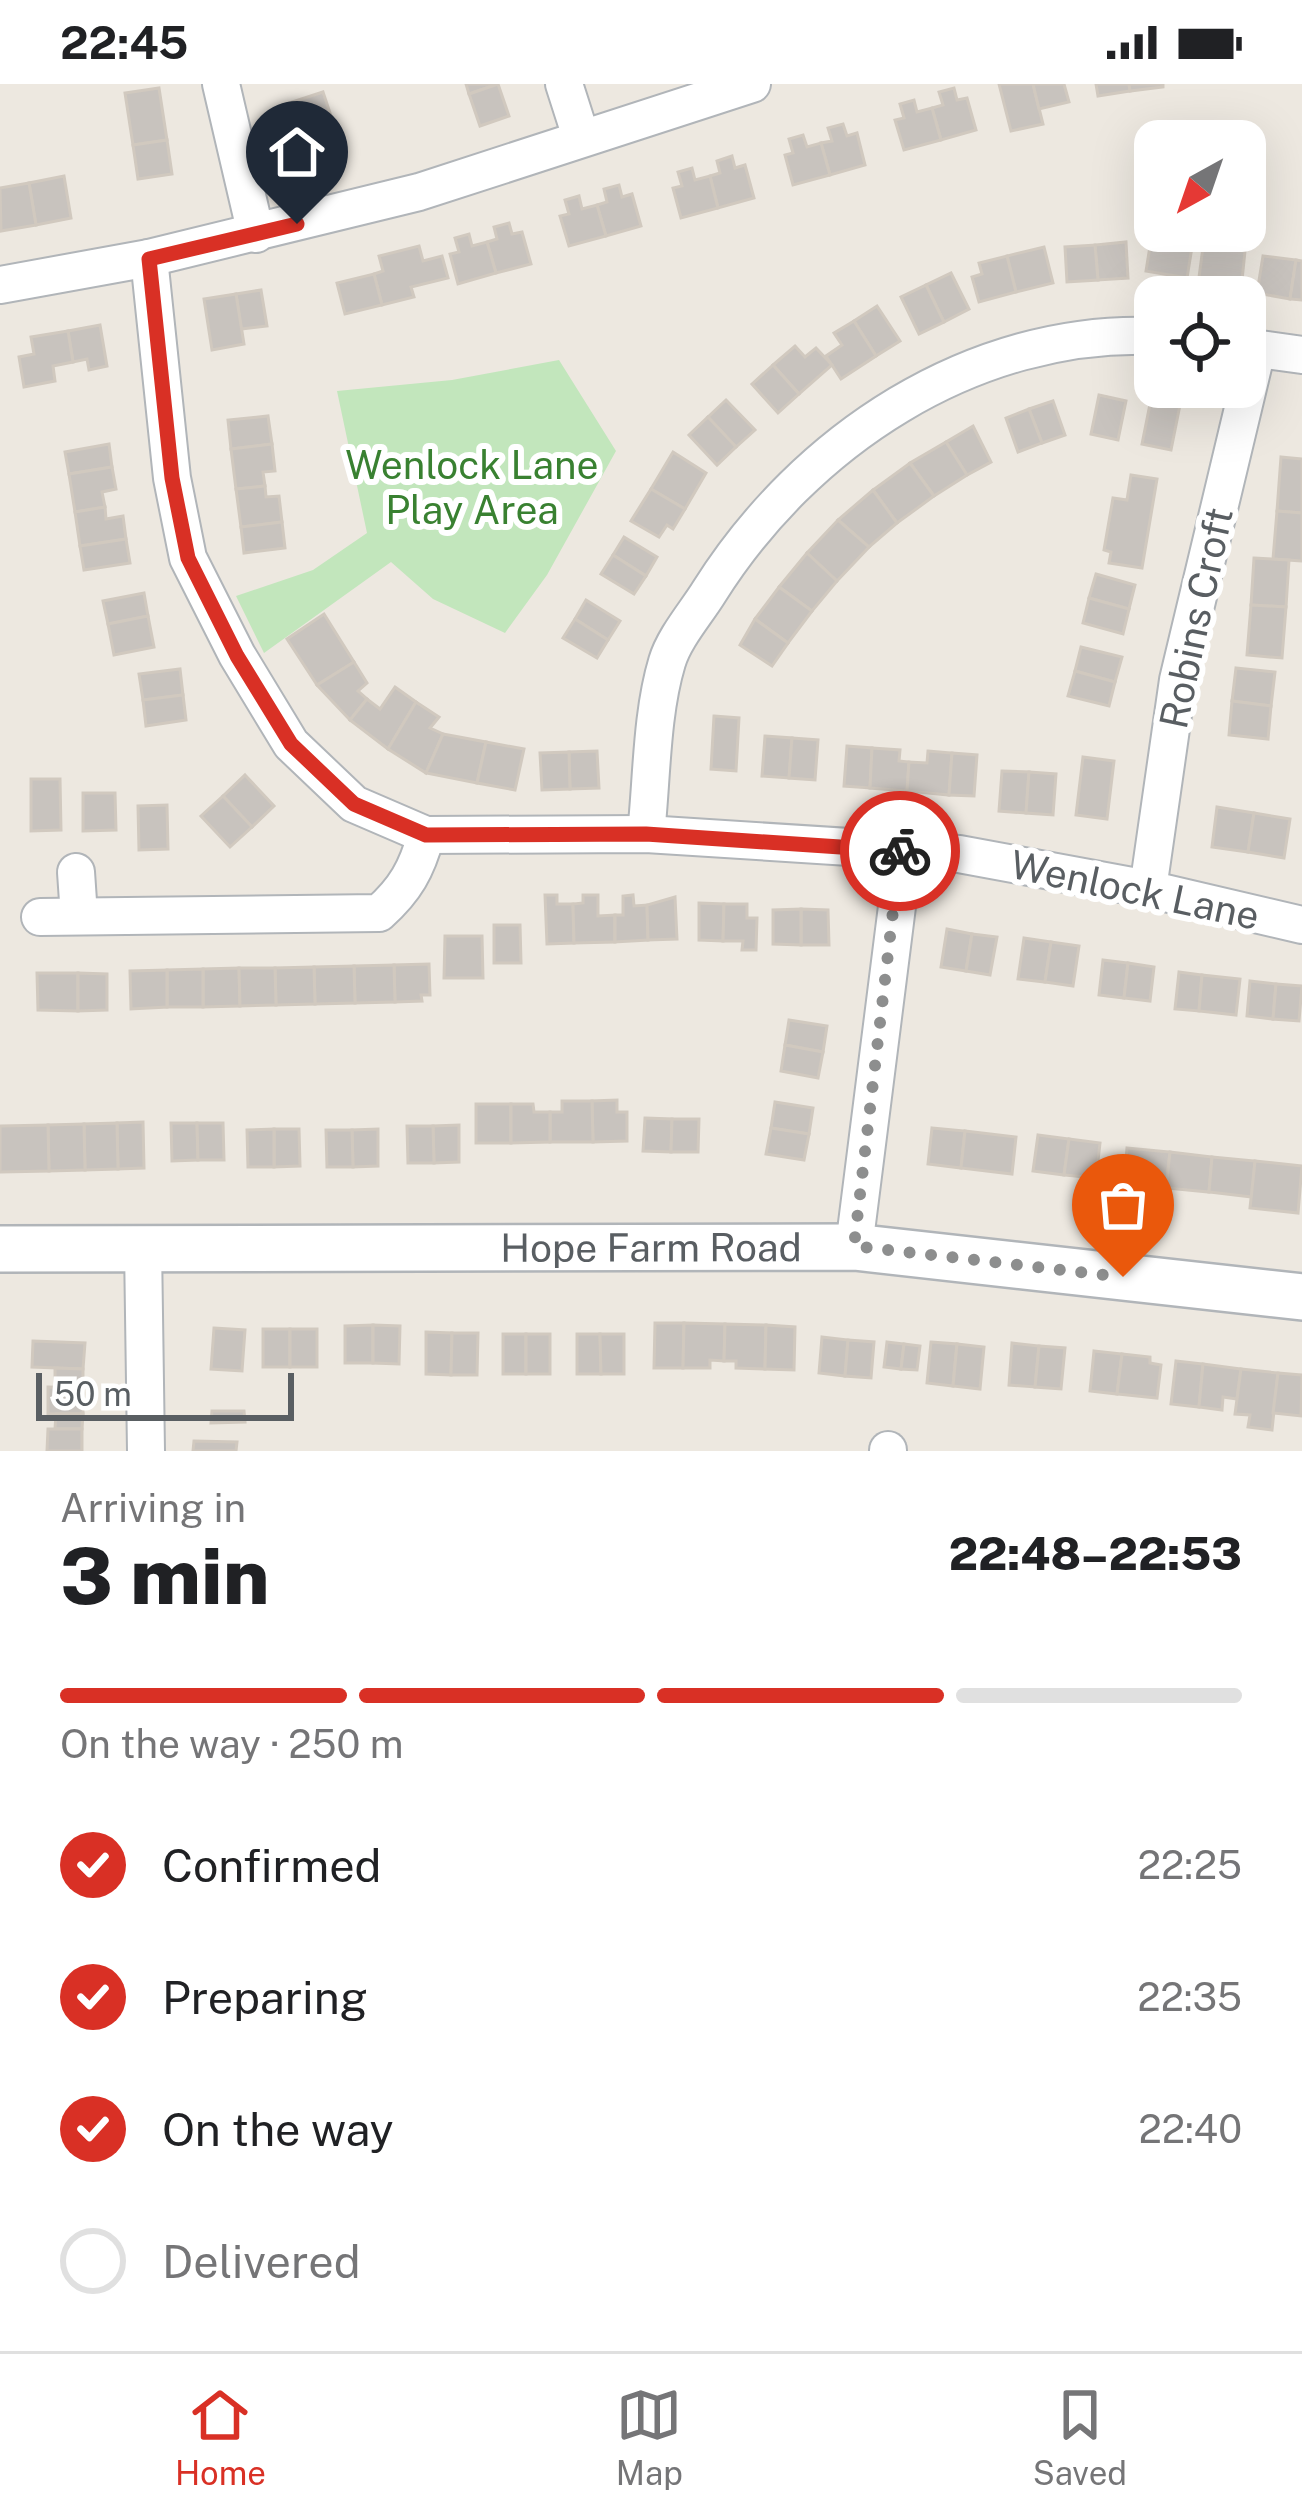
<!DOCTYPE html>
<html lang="en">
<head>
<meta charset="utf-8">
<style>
	:root { --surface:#fff; --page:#f6f6f6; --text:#202124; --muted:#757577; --line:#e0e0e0; --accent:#d93025 }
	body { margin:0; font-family:"Public Sans",sans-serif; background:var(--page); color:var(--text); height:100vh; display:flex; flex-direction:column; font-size:45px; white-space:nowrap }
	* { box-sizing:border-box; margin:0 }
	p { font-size:39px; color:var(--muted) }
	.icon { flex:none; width:66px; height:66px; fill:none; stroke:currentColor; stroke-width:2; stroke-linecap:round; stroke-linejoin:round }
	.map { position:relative; height:1367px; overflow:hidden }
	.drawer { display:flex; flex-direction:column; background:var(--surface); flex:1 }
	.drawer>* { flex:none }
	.needle { width:78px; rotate:220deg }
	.controls { position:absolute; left:1134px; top:36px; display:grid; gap:24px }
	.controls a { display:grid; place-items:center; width:132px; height:132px; border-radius:24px; background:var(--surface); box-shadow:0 12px 48px #0002; font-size:60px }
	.scale { position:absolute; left:36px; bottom:30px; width:258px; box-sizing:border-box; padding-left:12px; border:6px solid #595e62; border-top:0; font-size:33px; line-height:42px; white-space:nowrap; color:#595e62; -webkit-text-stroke:9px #fff; paint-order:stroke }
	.pin { position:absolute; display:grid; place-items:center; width:102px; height:102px; color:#fff; margin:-123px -51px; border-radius:50% 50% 50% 0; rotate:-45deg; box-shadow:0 0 12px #0007 }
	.pin .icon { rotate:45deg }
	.courier { position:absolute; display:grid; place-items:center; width:120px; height:120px; margin:-60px; border:9px solid #d93025; border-radius:50%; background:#fff; color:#222; box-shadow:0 3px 15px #0007 }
	.headline em { font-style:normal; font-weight:800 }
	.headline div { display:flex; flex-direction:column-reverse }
	.headline { display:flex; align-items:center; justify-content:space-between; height:204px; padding:0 60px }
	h1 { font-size:78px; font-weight:800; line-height:90px }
	.bar { display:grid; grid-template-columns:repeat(4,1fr); gap:18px 12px; align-content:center; height:144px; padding:0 60px }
	.bar i { height:15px; border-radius:9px; background:var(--line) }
	.bar .on { background:var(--accent) }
	.bar p { grid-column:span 4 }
	ol { padding:0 60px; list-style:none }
	li { display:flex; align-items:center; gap:36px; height:132px }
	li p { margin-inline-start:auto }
	li .icon { padding:12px; border-radius:50%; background:var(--accent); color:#fff; stroke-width:4 }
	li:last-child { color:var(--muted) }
	li i { width:66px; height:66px; border:6px solid var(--line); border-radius:50% }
	.status { display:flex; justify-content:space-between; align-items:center; height:84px; padding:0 60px; background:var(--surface); direction:ltr }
	.status svg { height:33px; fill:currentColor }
	.tab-bar { display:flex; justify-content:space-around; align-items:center; height:168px; border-top:3px solid var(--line); background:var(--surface); font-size:33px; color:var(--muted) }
	.tab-bar a { display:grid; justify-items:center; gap:6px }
	.tab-bar .on { color:var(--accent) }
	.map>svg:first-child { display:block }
</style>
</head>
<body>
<div class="status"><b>22:45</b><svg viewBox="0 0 49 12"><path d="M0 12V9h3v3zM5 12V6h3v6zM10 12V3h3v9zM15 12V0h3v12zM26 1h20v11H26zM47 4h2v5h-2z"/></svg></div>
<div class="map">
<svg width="1302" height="1367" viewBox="0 0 1302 1367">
	<rect width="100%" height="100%" fill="#ede8e0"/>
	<polygon fill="#c2e6bc" points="559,276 616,367 547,491 505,549 433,515 391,478 264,569 236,512 313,486 367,449 337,307 452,296"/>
	<g fill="#c8c3be" stroke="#d1c9bf" stroke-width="3">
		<polygon points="466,0 498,0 469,10"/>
		<polygon points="498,0 509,32 480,42 469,10"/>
		<polygon points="999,0 1033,0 1043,40 1011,47"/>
		<polygon points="1033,0 1064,0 1069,18 1039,25"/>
		<polygon points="1096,0 1129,0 1130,7 1098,12"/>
		<polygon points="1129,0 1163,0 1163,3 1130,7"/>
		<polygon points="159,4 167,56 133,61 125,9"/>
		<polygon points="954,4 957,16 967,14 976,46 941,56 932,24 943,21 939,8"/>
		<polygon points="323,8 334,41 290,55 280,22"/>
		<polygon points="914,16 917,28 932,24 941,56 904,66 895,36 904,34 900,20"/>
		<polygon points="843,40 847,52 857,49 865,81 830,91 821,59 832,57 828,44"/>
		<polygon points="321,46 331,78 293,90 283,58"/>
		<polygon points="803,51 807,63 821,59 830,91 793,101 785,71 793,69 789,55"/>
		<polygon points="167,56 172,90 138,95 133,61"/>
		<polygon points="732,72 735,84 745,81 754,114 718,124 710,92 720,89 717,77"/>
		<polygon points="692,84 695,96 710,92 718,124 681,134 673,104 682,102 678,88"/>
		<polygon points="64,92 71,134 36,141 29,99"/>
		<polygon points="29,99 36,141 1,147 0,104"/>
		<polygon points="619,101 622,113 632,110 641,142 606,152 597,121 607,118 604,105"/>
		<polygon points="579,112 582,125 597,121 606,152 569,162 560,132 569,130 565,116"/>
		<polygon points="509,139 512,150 522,148 531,180 496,189 487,158 497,155 494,143"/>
		<polygon points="469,150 472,162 487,158 496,189 458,200 450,170 459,168 455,154"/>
		<polygon points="1151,156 1192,163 1187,194 1146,187"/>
		<polygon points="1126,158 1128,194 1098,196 1095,161"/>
		<polygon points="1095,161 1098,196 1067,198 1065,163"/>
		<polygon points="419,162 423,177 442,172 448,194 411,203 414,213 382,221 374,190 383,187 379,172"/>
		<polygon points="1044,163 1053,199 1016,208 1007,172"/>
		<polygon points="1203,163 1245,167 1241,206 1198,201"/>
		<polygon points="1007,172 1016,208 979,218 972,193 982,190 979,179"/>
		<polygon points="1263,172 1296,176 1290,215 1257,209"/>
		<polygon points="1296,176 1302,177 1302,216 1290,215"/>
		<polygon points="951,189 969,225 944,238 926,201"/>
		<polygon points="374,190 382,221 345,230 337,199"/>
		<polygon points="926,201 944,238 919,250 901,213"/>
		<polygon points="261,206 267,242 241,245 236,210"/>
		<polygon points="236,210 244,260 212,266 204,215"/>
		<polygon points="877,222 900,257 876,272 854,237"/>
		<polygon points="854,237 876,272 841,295 826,272 842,261 834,249"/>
		<polygon points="100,241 107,282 89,286 87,275 73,278 68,247"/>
		<polygon points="68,247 73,278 53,282 55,297 24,303 19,273 34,270 31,253"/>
		<polygon points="795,262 805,273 816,264 832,281 799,310 773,281"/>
		<polygon points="773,281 799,310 778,329 752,300"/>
		<polygon points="1152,310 1181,316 1171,366 1142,360"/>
		<polygon points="1099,311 1126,317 1118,356 1091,350"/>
		<polygon points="726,316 755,346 736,363 708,333"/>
		<polygon points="1053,317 1065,351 1042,359 1029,325"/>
		<polygon points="1029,325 1042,359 1018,368 1006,334"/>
		<polygon points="268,332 272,360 231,365 228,336"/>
		<polygon points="708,333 736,363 717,381 689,351"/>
		<polygon points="973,342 991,378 967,391 946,358"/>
		<polygon points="946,358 967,391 934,412 910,379"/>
		<polygon points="109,360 112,383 69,390 65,368"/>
		<polygon points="272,360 275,387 263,388 265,402 236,405 231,365"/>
		<polygon points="673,368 706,389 685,425 651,405"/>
		<polygon points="1281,373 1302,375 1302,429 1277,427"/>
		<polygon points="910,379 934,412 897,439 873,406"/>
		<polygon points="112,383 116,405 102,408 105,423 75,428 69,390"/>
		<polygon points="1131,391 1157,395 1142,484 1109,479 1111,468 1104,466 1113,414 1127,416"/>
		<polygon points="265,402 266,413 279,412 282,438 241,443 236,405"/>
		<polygon points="651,405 685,425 673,445 667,441 659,453 631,437"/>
		<polygon points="873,406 897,439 869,463 838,436"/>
		<polygon points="105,423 106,435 123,432 126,455 80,462 75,428"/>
		<polygon points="1277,427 1302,429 1302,477 1273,475"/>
		<polygon points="838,436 869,463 837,497 807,469"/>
		<polygon points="282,438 285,464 244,469 241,443"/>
		<polygon points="624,453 657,473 646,492 613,471"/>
		<polygon points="126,455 130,479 84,486 80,462"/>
		<polygon points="807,469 837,497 812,527 779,503"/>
		<polygon points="613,471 646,492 634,510 601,490"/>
		<polygon points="1254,474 1289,476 1286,523 1251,521"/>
		<polygon points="1096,490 1135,501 1129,525 1089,514"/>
		<polygon points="779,503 812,527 788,559 755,535"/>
		<polygon points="144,509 148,532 108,540 103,517"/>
		<polygon points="1089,514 1129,525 1123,550 1083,539"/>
		<polygon points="586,516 620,537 608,556 575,535"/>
		<polygon points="1251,521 1286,523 1282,574 1247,571"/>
		<polygon points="324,530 354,578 317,601 287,555"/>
		<polygon points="148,532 154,563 114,571 108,540"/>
		<polygon points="575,535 608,556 597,574 563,554"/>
		<polygon points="755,535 788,559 772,582 740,561"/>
		<polygon points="1081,563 1122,573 1115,598 1075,587"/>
		<polygon points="354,578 367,599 358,607 367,615 350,636 317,601"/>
		<polygon points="1236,584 1275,588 1271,622 1232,617"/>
		<polygon points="180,585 183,611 143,616 139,590"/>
		<polygon points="1075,587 1115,598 1109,622 1068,612"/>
		<polygon points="395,603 416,618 388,665 350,636 367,615 380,625"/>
		<polygon points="183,611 186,636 146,642 143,616"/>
		<polygon points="1232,617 1271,622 1268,655 1229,651"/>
		<polygon points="416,618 439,633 430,644 443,650 426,689 388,665"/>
		<polygon points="714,632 739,634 736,687 711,685"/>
		<polygon points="443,650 486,658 477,699 426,689"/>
		<polygon points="765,652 792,654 789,694 762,692"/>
		<polygon points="792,654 818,656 815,696 789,694"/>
		<polygon points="486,658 524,665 515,706 477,699"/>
		<polygon points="847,662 872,664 870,704 844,702"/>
		<polygon points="872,664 900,666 899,677 909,678 907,707 870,704"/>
		<polygon points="597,667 599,704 570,705 569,668"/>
		<polygon points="928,667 952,669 949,711 907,707 909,678 927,679"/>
		<polygon points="569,668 570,705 542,706 540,669"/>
		<polygon points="952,669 977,671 974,712 949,711"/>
		<polygon points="1083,673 1114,677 1107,735 1076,731"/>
		<polygon points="1002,687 1029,688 1026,729 999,727"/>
		<polygon points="1029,688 1056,690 1053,731 1026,729"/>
		<polygon points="245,691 274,722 252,743 223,712"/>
		<polygon points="31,695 60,695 61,746 31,747"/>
		<polygon points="83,709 115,709 116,746 83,747"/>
		<polygon points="223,712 252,743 230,763 201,732"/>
		<polygon points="167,721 168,765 139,766 138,722"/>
		<polygon points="1217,723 1254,729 1248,768 1212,763"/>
		<polygon points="1254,729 1290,735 1284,774 1248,768"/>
		<polygon points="545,811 557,811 557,820 573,820 574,859 547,860"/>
		<polygon points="583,811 598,811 598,832 615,831 615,858 574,859 573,820 583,819"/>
		<polygon points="633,811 634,822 647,821 648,856 615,858 615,831 623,831 623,812"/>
		<polygon points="675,813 677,855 648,856 647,821"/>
		<polygon points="699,819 724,820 723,857 699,856"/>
		<polygon points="724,820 747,820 747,834 757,834 756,866 742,866 743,857 723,857"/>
		<polygon points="801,825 828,826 829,861 801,861"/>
		<polygon points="801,825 801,861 773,860 773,826"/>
		<polygon points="494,841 520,841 521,879 494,879"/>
		<polygon points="947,845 972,850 966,887 941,883"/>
		<polygon points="972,850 997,853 990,891 966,887"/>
		<polygon points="445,852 482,852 483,894 444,894"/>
		<polygon points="1024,854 1051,858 1045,898 1018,895"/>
		<polygon points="1051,858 1079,862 1073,902 1045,898"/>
		<polygon points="1103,876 1128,879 1124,914 1099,911"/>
		<polygon points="1128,879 1154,883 1150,917 1124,914"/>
		<polygon points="429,880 430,911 421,911 422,917 395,918 394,881"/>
		<polygon points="394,881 395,918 355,919 354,882"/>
		<polygon points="354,882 355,919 315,920 314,883"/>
		<polygon points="314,883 315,920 276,921 275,884"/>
		<polygon points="239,884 240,922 203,923 203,885"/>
		<polygon points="239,884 275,884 276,921 240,922"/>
		<polygon points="203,885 203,923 167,923 167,886"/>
		<polygon points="167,886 167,923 131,925 130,887"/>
		<polygon points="1179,888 1202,891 1199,927 1175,925"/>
		<polygon points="37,889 78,889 78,927 38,926"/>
		<polygon points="78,889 107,890 107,926 78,927"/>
		<polygon points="1202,891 1240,895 1236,931 1199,927"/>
		<polygon points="1250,897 1276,900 1273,935 1247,932"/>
		<polygon points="1276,900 1302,902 1299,937 1273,935"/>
		<polygon points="789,936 827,942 823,968 785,961"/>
		<polygon points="785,961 823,968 818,994 781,987"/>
		<polygon points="617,1016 617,1028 627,1028 627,1057 593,1058 592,1017"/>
		<polygon points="562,1017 592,1017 593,1058 550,1058 550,1028 562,1028"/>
		<polygon points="775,1018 813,1024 809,1050 771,1044"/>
		<rect x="476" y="1020" width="35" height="39"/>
		<polygon points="511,1020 533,1020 534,1028 550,1028 550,1058 511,1059"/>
		<polygon points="645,1034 672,1035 671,1068 643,1067"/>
		<polygon points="672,1035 699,1035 698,1068 671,1068"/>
		<polygon points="143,1038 144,1084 118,1085 117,1039"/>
		<polygon points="117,1039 118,1085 85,1086 84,1040"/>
		<polygon points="171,1039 197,1039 198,1076 172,1077"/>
		<polygon points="197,1039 223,1039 224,1076 198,1076"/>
		<polygon points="84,1040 85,1086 49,1087 48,1041"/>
		<polygon points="48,1041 49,1087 0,1088 0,1042"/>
		<polygon points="459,1041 459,1078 434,1079 433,1042"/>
		<polygon points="407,1042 433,1042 434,1079 408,1079"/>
		<polygon points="771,1044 809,1050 804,1076 766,1070"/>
		<polygon points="932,1044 965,1047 961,1084 928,1080"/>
		<polygon points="274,1045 299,1045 300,1082 274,1083"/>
		<polygon points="274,1045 274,1083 248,1083 247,1046"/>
		<polygon points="378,1045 378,1082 353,1083 352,1046"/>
		<polygon points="326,1046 352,1046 353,1083 327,1083"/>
		<polygon points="965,1047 1016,1053 1012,1090 961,1084"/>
		<polygon points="1038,1051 1069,1055 1064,1091 1033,1087"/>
		<polygon points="1069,1055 1100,1059 1096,1094 1064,1091"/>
		<polygon points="1127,1064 1170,1068 1166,1104 1124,1099"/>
		<polygon points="1170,1068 1212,1073 1209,1108 1166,1104"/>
		<polygon points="1212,1073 1255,1077 1252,1113 1209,1108"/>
		<polygon points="1255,1077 1302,1082 1298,1129 1250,1124"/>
		<polygon points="655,1239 684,1239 683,1284 654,1284"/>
		<polygon points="684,1239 725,1240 724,1277 710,1276 710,1284 683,1284"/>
		<polygon points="725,1240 766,1241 765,1285 736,1284 736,1277 724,1277"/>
		<polygon points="373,1241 373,1279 345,1279 345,1242"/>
		<polygon points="373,1241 400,1242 399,1280 373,1279"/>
		<polygon points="766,1241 795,1243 794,1286 765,1285"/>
		<polygon points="214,1244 245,1246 242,1287 211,1285"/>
		<rect x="263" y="1245" width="27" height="38"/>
		<rect x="290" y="1245" width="27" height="38"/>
		<polygon points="426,1248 452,1249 451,1291 426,1290"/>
		<polygon points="452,1249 478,1249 477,1291 451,1291"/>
		<rect x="503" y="1250" width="23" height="40"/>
		<rect x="526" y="1250" width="24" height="40"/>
		<polygon points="577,1250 600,1250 601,1290 577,1290"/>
		<polygon points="600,1250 624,1250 624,1290 601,1290"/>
		<polygon points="822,1253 848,1256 845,1292 819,1289"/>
		<polygon points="848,1256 874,1258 871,1294 845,1292"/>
		<polygon points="33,1257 85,1259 83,1285 32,1283"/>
		<polygon points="887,1258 904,1260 901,1285 884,1283"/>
		<polygon points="931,1258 957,1260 953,1302 927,1299"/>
		<polygon points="1012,1259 1039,1262 1035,1303 1009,1301"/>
		<polygon points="904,1260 920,1262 917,1286 901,1285"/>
		<polygon points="957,1260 984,1263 980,1305 953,1302"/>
		<polygon points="1039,1262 1065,1264 1061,1305 1035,1303"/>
		<polygon points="1094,1267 1122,1270 1117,1310 1090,1307"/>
		<polygon points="1122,1270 1150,1273 1150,1279 1161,1281 1157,1314 1117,1310"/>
		<polygon points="1176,1277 1203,1280 1199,1323 1171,1320"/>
		<polygon points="1203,1280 1241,1285 1237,1315 1223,1313 1222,1326 1199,1323"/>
		<polygon points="55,1284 83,1285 83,1304 55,1303"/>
		<polygon points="1241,1285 1278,1289 1272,1346 1248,1343 1250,1331 1235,1330"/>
		<polygon points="1278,1289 1302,1291 1301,1332 1273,1329"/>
		<polygon points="48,1303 83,1304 83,1330 48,1330"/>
		<polygon points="212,1327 244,1327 245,1338 211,1339"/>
		<polygon points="56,1330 83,1330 82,1345 55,1345"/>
		<polygon points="48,1345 82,1345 82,1367 47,1367"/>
		<polygon points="194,1357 237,1358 236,1367 193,1367"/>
	</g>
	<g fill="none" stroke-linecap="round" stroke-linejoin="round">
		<defs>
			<g id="minor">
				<polyline points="221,0 256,150"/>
				<polyline points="564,0 581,53"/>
				<polyline points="149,174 172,394 188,474 237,571 291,660 354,720 426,751 646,750 959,770 1148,805 1302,841"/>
				<polyline points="0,201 149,174 419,108 752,0"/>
				<polyline points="1245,263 1302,271"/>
				<path d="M646 750C652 695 651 631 667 578 674 554 696 529 709 508 804 357 972 245 1155 252"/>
				<polyline points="76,788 79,832"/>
				<polyline points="1148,805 1178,596 1257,266"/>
				<path d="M40 833 379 829C405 806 417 785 426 751"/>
				<polyline points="143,1162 146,1367"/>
				<polyline points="854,1163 904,767"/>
				<polyline points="888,1366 888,1367"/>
			</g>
			<g id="tertiary">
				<path id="s1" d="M0 1165 854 1163 1302 1213"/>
			</g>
		</defs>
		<use href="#minor" stroke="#b1b5b9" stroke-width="40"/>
		<use href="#tertiary" stroke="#b1b5b9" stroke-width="50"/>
		<use href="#minor" stroke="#fff" stroke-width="36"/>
		<use href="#tertiary" stroke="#fff" stroke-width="45"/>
	</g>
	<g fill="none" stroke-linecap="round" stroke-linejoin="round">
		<polyline stroke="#8d8e8e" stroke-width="12" stroke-dasharray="0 21.6" points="900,767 854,1162 1123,1193"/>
		<polyline stroke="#d93025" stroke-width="15" points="297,140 149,175 172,394 188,474 237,572 291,660 354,720 426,751 646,750 900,767"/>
	</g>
	<g text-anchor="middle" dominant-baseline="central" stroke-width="12" stroke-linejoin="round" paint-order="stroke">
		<g font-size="39" fill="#398131" stroke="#fff">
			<text x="472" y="381">Wenlock Lane<tspan x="472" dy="45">Play Area</tspan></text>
		</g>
		<g font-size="39" fill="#595e62" stroke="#fff">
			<text transform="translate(1196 534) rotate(-78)">Robins Croft</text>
			<text transform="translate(1135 806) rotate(12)">Wenlock Lane</text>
			<text stroke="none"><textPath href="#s1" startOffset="651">Hope Farm Road</textPath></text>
		</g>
	</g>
</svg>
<div class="controls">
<a><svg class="needle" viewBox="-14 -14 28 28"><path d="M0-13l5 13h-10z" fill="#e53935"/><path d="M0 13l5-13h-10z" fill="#757577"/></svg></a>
<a><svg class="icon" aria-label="locate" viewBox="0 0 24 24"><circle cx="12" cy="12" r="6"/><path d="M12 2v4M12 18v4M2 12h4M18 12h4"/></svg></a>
</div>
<div class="scale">50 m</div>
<div class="pin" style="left:1123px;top:1193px;background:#ea580c"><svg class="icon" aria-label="bag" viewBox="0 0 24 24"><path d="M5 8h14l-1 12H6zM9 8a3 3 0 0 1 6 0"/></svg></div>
<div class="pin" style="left:297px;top:140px;background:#1f2937"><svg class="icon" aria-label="home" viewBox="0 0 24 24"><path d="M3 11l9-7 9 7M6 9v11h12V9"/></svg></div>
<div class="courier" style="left:900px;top:767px"><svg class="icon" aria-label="bike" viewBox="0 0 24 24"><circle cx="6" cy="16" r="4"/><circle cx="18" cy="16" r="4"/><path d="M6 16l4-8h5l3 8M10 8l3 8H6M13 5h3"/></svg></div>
</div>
<section class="drawer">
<div class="headline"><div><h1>3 min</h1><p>Arriving in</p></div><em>22:48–22:53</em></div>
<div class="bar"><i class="on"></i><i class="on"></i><i class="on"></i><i></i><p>On the way · 250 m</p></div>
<ol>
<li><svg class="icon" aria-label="check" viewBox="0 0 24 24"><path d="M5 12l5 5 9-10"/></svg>Confirmed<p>22:25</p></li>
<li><svg class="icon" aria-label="check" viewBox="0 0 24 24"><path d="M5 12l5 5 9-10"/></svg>Preparing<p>22:35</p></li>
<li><svg class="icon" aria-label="check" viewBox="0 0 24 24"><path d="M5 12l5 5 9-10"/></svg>On the way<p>22:40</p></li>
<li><i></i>Delivered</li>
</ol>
</section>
<nav class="tab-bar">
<a class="on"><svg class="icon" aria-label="home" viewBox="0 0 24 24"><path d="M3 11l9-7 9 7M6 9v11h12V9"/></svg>Home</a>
<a><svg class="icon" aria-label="map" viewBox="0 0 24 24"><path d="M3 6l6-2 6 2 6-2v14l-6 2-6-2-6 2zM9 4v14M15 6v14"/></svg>Map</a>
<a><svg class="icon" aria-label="saved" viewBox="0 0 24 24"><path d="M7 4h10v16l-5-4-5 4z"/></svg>Saved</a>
</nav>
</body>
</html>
